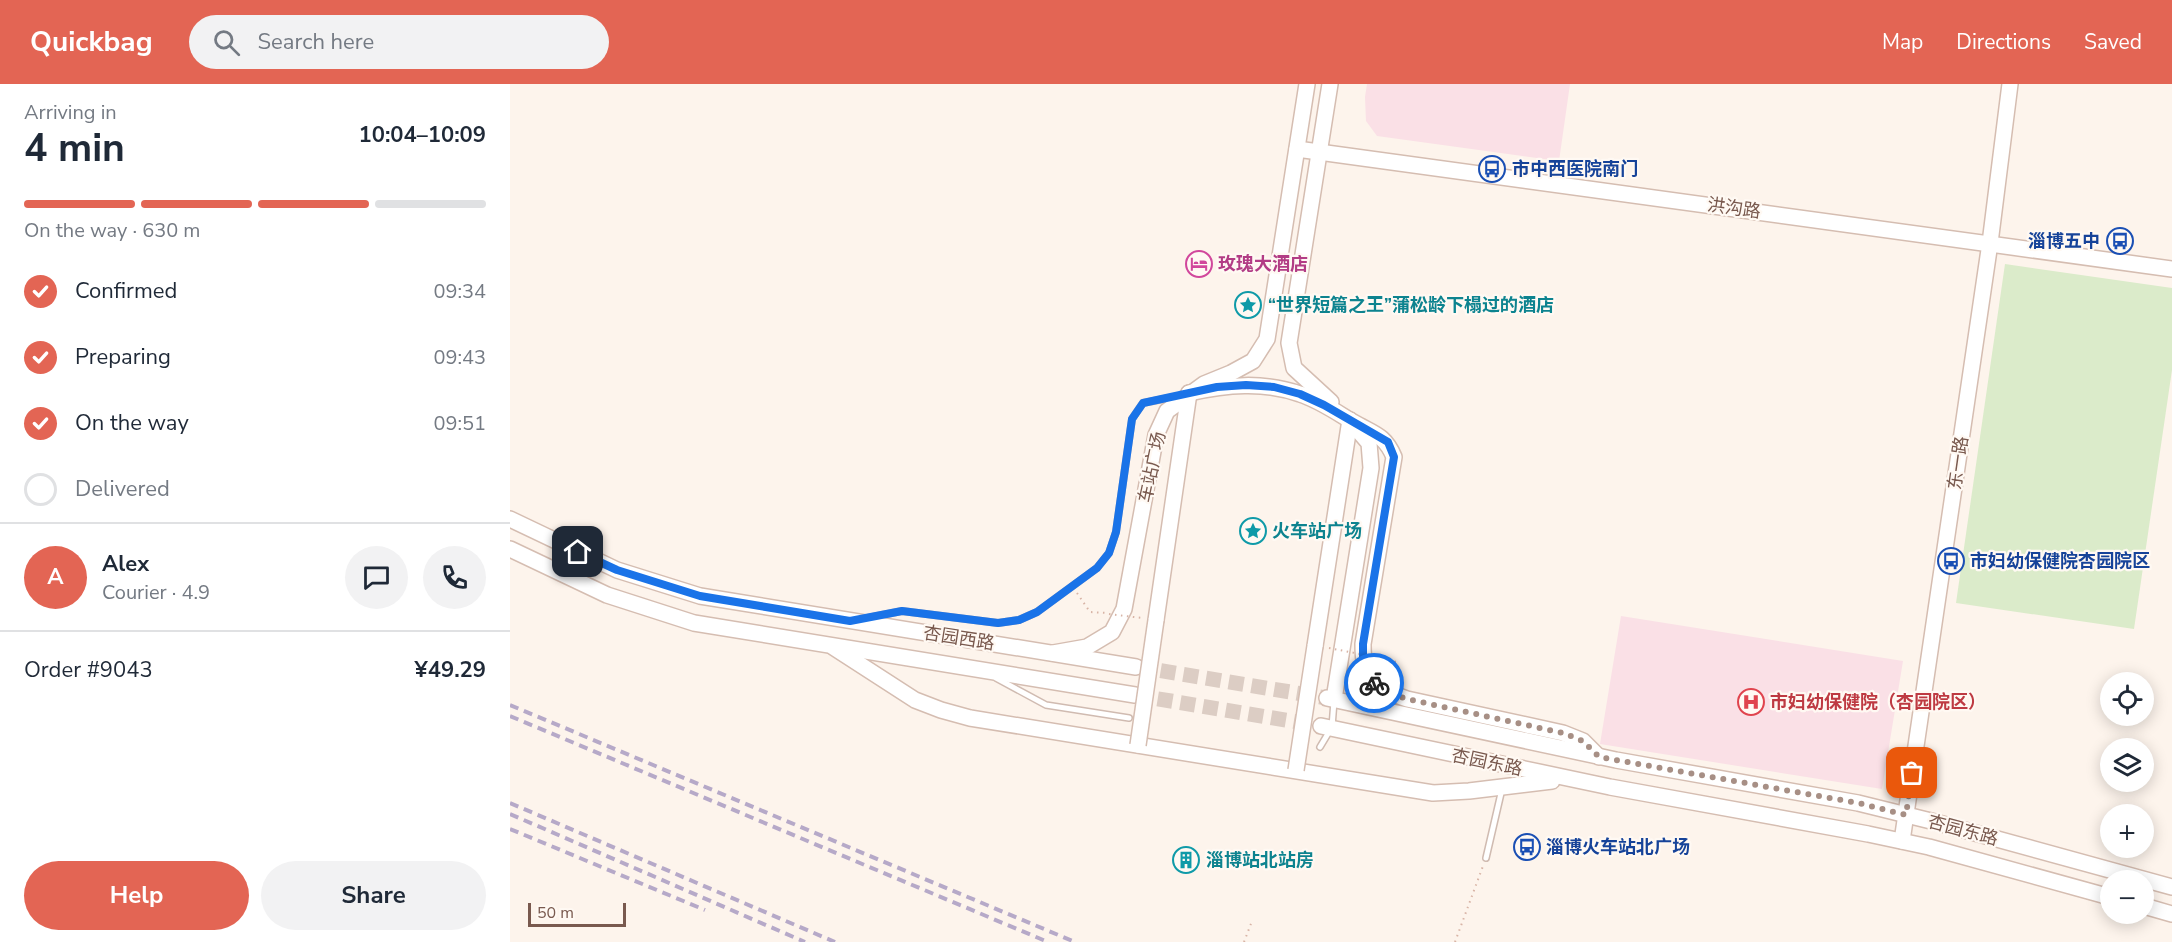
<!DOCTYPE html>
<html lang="en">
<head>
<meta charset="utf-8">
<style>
	:root { --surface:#fff; --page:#f2f2f3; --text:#1f2937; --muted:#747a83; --line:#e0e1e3; --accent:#e36554 }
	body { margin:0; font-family:"Nunito Sans","Noto Sans SC",sans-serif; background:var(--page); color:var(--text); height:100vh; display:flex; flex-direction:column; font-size:22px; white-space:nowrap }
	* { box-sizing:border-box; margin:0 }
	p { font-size:20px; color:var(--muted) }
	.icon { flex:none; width:33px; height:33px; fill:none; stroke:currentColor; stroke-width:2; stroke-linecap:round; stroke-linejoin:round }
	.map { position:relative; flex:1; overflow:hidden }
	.drawer { display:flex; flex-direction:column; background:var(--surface); width:510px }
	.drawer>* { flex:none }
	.controls { position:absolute; left:1590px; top:588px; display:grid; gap:12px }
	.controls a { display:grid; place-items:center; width:54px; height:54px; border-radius:50%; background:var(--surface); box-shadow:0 3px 15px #0003; font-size:30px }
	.scale { position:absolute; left:18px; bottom:15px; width:98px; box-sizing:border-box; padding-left:6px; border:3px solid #79594e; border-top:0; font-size:16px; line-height:21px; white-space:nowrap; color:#79594e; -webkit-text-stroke:4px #fff9f3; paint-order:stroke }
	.pin { position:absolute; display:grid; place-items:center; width:51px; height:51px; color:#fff; margin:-26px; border-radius:12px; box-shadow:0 3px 9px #0006 }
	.courier { position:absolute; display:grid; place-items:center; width:60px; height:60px; margin:-30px; border:4px solid #1a73e8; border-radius:50%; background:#fff; color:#222; box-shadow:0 2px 8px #0007 }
	.head em { font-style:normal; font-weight:700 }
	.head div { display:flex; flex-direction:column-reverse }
	.head { display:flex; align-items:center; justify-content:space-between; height:102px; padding:0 24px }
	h1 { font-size:39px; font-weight:700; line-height:45px }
	.bar { display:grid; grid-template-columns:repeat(4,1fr); gap:9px 6px; align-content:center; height:72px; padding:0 24px }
	.bar i { height:8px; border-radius:4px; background:var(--line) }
	.bar .on { background:var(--accent) }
	.bar p { grid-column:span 4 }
	.line { display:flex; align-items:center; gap:15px; padding:0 24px; border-top:2px solid var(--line) }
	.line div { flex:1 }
	.round { display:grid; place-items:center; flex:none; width:63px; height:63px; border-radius:32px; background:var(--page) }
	ol { padding:0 24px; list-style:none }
	li { display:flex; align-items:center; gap:18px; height:66px }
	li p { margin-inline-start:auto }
	li .icon { padding:6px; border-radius:50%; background:var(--accent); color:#fff; stroke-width:4 }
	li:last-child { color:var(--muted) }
	li i { width:33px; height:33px; border:3px solid var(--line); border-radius:50% }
	.cta { display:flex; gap:12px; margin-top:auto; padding:12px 24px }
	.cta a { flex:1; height:69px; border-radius:36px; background:var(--accent); color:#fff; font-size:24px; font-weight:700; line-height:69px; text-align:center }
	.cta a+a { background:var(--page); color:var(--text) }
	header { display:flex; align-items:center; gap:36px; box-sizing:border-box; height:84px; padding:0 30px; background:var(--accent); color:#fff }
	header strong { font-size:28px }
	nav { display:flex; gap:33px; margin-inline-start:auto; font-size:21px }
	.search { width:420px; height:54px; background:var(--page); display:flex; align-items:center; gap:15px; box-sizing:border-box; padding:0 21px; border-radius:33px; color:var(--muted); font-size:22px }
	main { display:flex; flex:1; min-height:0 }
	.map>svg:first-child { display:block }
</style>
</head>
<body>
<header>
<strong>Quickbag</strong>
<div class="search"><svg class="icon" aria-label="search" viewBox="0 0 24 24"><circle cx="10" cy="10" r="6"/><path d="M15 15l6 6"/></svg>Search here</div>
<nav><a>Map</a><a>Directions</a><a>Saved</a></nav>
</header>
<main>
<section class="drawer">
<div class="head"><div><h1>4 min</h1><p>Arriving in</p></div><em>10:04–10:09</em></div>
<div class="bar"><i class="on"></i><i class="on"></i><i class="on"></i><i></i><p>On the way · 630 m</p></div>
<ol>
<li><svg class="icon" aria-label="check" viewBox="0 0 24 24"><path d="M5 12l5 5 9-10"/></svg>Confirmed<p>09:34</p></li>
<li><svg class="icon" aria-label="check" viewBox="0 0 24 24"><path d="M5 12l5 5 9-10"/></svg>Preparing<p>09:43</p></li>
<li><svg class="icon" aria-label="check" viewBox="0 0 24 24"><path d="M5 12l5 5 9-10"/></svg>On the way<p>09:51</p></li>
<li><i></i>Delivered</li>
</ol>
<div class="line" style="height:108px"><b class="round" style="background:var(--accent);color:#fff">A</b><div><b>Alex</b><p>Courier · 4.9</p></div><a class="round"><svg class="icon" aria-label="chat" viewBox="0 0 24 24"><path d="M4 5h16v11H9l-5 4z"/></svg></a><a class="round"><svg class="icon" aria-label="phone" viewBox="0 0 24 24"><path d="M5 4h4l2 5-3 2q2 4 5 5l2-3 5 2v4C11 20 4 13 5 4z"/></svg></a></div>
<div class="line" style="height:78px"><div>Order #9043</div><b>¥49.29</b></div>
<div class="cta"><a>Help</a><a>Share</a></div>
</section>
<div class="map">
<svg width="1662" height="858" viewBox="0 0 1662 858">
	<rect width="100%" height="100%" fill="#fdf4ec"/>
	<g fill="#fae0e6">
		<polygon points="857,0 1060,0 1049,77 867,52 856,37 855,13"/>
		<polygon points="1111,532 1393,577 1372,705 1090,660"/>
	</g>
	<polygon fill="#dbebca" points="1495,180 1662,204 1662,286 1624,545 1446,519"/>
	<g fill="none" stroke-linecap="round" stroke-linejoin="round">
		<g stroke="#dccdc4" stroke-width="15" stroke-dasharray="15 8" stroke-linecap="butt">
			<polyline points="628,583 817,614"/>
			<polyline points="625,611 811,642"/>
		</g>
		<defs>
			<g id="lane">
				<polyline points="357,534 392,527 488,539 509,536 527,528 587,484 599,469 606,448 622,335 633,319 669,312"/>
				<polyline points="486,594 536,621 619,634"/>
				<polyline points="810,663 822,643 824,617"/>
				<polyline points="976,774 992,705"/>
			</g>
			<g id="secondary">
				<polyline points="820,0 779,259 784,284 821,318"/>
				<polyline points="787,65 1662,185"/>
				<path d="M679 309C716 301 753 297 790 310 809 316 826 328 843 338 864 350 875 351 884 373L853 560C853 597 863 603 897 615L1053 649 1073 657 1089 673"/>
				<polyline points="0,435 107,486 190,512 626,583"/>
				<polyline points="0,465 97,511 184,539 625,611"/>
				<polyline points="646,536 679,309"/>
				<polyline points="805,562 840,336"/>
				<polyline points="323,563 405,616 431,626 460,634 923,709 959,707 1042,697"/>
				<polyline points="543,569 577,563 602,548 614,525 646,351 657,327 694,300 721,289 743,277 757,255 797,0"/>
				<polyline points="817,614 1106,676 1348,719 1425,738 1662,803"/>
				<polyline points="824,615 861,384 859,359 846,344"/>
				<polyline points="811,642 1100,703 1358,750 1419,763 1600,813"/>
				<polyline points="1392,757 1480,159 1500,0"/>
				<polyline points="1634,822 1662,830"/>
			</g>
		</defs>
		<use href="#lane" stroke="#d0bbb1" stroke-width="8"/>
		<use href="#secondary" stroke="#d5bdb1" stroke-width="18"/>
		<g stroke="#d8b4a6" stroke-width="2" stroke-dasharray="1.5 4.5" stroke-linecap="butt">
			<polyline points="567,509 580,528 597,529"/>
			<polyline points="867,573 887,578"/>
			<polyline points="734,858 742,837"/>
			<polyline points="945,858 973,782"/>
		</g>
		<use href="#lane" stroke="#fff" stroke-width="5"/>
		<use href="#secondary" stroke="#fff" stroke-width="15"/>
		<g stroke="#b6a9c8" stroke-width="4" stroke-dasharray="9 6" stroke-linecap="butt">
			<polyline points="0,621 565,858"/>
			<polyline points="0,632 538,858"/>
			<polyline points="0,719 325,858"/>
			<polyline points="0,730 295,858"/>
			<polyline points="0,745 195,826"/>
		</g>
		<defs>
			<g id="secondary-bridge">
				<polyline points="628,661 646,536"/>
				<polyline points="786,686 805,562"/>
			</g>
		</defs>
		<use href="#secondary-bridge" stroke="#d5bdb1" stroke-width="18" stroke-linecap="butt"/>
		<g stroke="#d8b4a6" stroke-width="2" stroke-dasharray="1.5 4.5" stroke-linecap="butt">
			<polyline points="599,530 632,534"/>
			<polyline points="819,564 860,572"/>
		</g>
		<use href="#secondary-bridge" stroke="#fff" stroke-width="15"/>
	</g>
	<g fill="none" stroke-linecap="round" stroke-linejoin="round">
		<polyline stroke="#a78f85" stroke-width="6" stroke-dasharray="0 10.8" points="864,599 876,608 897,615 1053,649 1073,657 1089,673 1348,719 1396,731 1402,689"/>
		<polyline stroke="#1a73e8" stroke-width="8" points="68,468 107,486 190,512 340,537 392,527 488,539 509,536 527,528 587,484 599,469 606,448 622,335 633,319 707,303 736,301 764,303 790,310 814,321 878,358 884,373 853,560 853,582 864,599"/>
	</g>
	<defs>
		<symbol id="bus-ring" viewBox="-11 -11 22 22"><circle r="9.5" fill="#fff9f3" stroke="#1a4fb4" stroke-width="1.5"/><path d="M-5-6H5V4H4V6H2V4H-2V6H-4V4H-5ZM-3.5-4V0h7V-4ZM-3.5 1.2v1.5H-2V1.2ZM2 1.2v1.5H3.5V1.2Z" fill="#1a4fb4"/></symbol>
		<symbol id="hotel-ring" viewBox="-11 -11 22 22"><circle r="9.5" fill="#fff9f3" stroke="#d1479c" stroke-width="1.5"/><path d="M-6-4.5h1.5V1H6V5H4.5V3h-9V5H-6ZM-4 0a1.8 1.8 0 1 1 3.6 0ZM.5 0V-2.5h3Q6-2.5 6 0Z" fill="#d1479c"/></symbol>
		<symbol id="sight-ring" viewBox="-11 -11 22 22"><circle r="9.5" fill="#fff9f3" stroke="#0f9aa8" stroke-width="1.5"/><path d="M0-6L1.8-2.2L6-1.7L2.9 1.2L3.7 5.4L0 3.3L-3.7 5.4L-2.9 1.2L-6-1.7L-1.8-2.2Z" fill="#0f9aa8"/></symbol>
		<symbol id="hospital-ring" viewBox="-11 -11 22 22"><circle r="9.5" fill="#fff9f3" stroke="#e0444e" stroke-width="1.5"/><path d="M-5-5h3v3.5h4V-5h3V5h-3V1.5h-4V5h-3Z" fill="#e0444e"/></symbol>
		<symbol id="building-ring" viewBox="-11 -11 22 22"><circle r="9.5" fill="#fff9f3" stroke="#0f9aa8" stroke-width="1.5"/><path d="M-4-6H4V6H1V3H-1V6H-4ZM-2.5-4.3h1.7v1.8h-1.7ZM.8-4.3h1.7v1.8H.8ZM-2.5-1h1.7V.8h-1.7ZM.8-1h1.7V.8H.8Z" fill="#0f9aa8"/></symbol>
	</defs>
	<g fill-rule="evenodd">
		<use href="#bus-ring" x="967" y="70" width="30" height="30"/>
		<use href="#bus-ring" x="1595" y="142" width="30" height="30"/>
		<use href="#hotel-ring" x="674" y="165" width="30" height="30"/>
		<use href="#sight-ring" x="723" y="206" width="30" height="30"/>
		<use href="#sight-ring" x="728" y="432" width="30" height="30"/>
		<use href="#bus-ring" x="1426" y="462" width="30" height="30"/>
		<use href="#hospital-ring" x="1226" y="603" width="30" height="30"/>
		<use href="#bus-ring" x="1002" y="748" width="30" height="30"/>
		<use href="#building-ring" x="661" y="761" width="30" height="30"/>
	</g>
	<g text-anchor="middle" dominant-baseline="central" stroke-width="4.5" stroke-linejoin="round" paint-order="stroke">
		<g font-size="18" font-weight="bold" fill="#164399" stroke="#fff9f3" text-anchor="start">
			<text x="1002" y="85">市中西医院南门</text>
			<text x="1590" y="157" text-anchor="end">淄博五中</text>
			<text x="1460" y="477">市妇幼保健院杏园院区</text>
			<text x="1036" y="763">淄博火车站北广场</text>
		</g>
		<g font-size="18" fill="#79594e" stroke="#fff9f3">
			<text transform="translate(1224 124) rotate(8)">洪沟路</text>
			<text transform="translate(1448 379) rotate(-82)">东一路</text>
			<text transform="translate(642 383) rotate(-78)">车站广场</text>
			<text transform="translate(449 554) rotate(9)">杏园西路</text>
			<text transform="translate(977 678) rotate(12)">杏园东路</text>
			<text transform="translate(1453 746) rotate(15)">杏园东路</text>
		</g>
		<g font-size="18" font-weight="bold" fill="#b23c85" stroke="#fff9f3" text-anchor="start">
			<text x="708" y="180">玫瑰大酒店</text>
		</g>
		<g font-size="18" font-weight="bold" fill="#0d838f" stroke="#fff9f3" text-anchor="start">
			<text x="758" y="221">“世界短篇之王”蒲松龄下榻过的酒店</text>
			<text x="762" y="447">火车站广场</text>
			<text x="696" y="776">淄博站北站房</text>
		</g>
		<g font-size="18" font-weight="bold" fill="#be3a42" stroke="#fff9f3" text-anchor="start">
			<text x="1260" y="618">市妇幼保健院（杏园院区）</text>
		</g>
	</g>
</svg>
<div class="controls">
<a><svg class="icon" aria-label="locate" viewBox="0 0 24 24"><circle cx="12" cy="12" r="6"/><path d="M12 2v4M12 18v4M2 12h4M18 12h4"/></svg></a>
<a><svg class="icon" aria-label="layers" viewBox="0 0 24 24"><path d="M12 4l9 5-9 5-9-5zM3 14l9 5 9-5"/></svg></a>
<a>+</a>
<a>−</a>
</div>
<div class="scale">50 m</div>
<div class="pin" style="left:1402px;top:689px;background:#ea580c"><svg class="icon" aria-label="bag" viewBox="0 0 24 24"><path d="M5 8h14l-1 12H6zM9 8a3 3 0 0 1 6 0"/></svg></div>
<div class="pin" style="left:68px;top:468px;background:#1f2937"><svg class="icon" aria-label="home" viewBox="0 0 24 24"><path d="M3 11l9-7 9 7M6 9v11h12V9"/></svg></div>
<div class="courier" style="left:864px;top:599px"><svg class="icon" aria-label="bike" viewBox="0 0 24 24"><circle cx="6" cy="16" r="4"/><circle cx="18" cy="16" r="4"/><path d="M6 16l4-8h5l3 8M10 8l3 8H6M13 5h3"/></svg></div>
</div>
</main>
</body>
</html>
